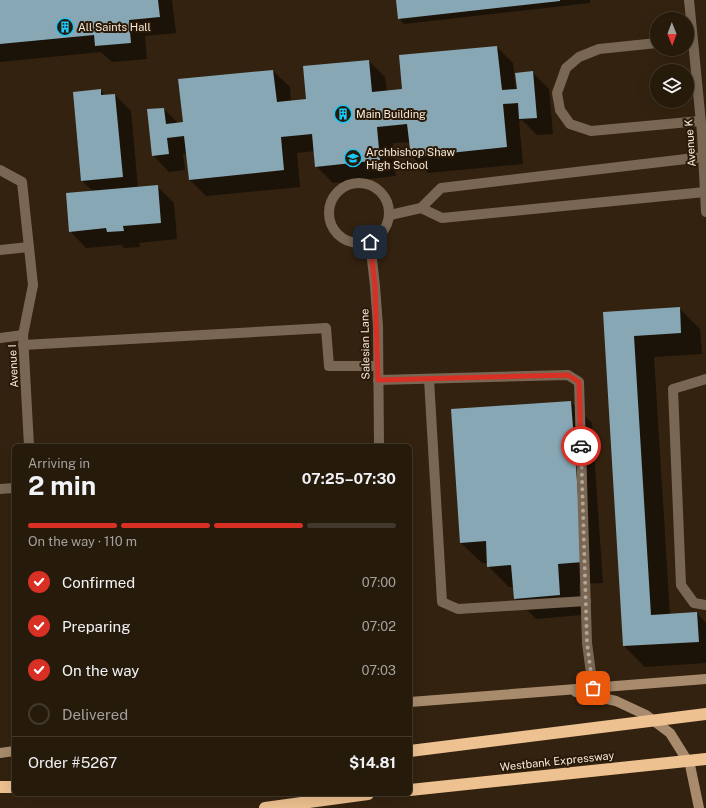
<!DOCTYPE html>
<html lang="en">
<head>
<meta charset="utf-8">
<style>
	:root { --surface:#261a0b; --page:#2e2314; --text:#f1f3f6; --muted:#a4a19d; --line:#42382c; --accent:#d93025 }
	body { margin:0; font-family:"Public Sans",sans-serif; background:var(--page); color:var(--text); height:100vh; display:flex; flex-direction:column; font-size:15px; white-space:nowrap }
	* { box-sizing:border-box; margin:0 }
	p { font-size:13px; color:var(--muted) }
	.icon { flex:none; width:22px; height:22px; fill:none; stroke:currentColor; stroke-width:2; stroke-linecap:round; stroke-linejoin:round }
	.map { position:relative; flex:1; overflow:hidden }
	.drawer { position:absolute; left:12px; top:444px; width:400px; height:352px; display:flex; flex-direction:column; background:var(--surface); border-radius:6px; box-shadow:0 4px 16px #0002,0 0 0 1px var(--line) }
	.drawer>* { flex:none }
	.needle { width:26px; rotate:179deg }
	.tools { position:absolute; left:650px; top:12px; display:grid; gap:8px }
	.tools a { display:grid; place-items:center; width:44px; height:44px; border-radius:50%; background:var(--surface); box-shadow:0 4px 16px #0002,0 0 0 1px var(--line); font-size:20px }
	.pin { position:absolute; display:grid; place-items:center; width:34px; height:34px; color:#fff; margin:-17px; border-radius:8px; box-shadow:0 2px 6px #0006 }
	.courier { position:absolute; display:grid; place-items:center; width:40px; height:40px; margin:-20px; border:3px solid #d93025; border-radius:50%; background:#fff; color:#222; box-shadow:0 1px 5px #0007 }
	.overview em { font-style:normal; font-weight:700 }
	.overview div { display:flex; flex-direction:column-reverse }
	.overview { display:flex; align-items:center; justify-content:space-between; height:68px; padding:0 16px }
	h1 { font-size:26px; font-weight:700; line-height:30px }
	.bar { display:grid; grid-template-columns:repeat(4,1fr); gap:6px 4px; align-content:center; height:48px; padding:0 16px }
	.bar i { height:5px; border-radius:3px; background:var(--line) }
	.bar .current { background:var(--accent) }
	.bar p { grid-column:span 4 }
	.line { display:flex; align-items:center; gap:10px; padding:0 16px; border-top:1px solid var(--line) }
	.line div { flex:1 }
	ol { padding:0 16px; list-style:none }
	li { display:flex; align-items:center; gap:12px; height:44px }
	li p { margin-inline-start:auto }
	li .icon { padding:4px; border-radius:50%; background:var(--accent); color:#fff; stroke-width:4 }
	li:last-child { color:var(--muted) }
	li i { width:22px; height:22px; border:2px solid var(--line); border-radius:50% }
	.map>svg:first-child { display:block }
</style>
</head>
<body>
<div class="map">
<svg width="706" height="808" viewBox="0 0 706 808">
	<rect width="100%" height="100%" fill="#33220f"/>
	<g fill="#0007">
		<polygon points="0,0 172,0 176,33 145,36 147,59 112,62 101,52 0,62"/>
		<polygon points="397,0 590,0 590,3 404,24 399,18"/>
		<polygon points="497,47 513,63 516,91 532,72 549,89 553,134 537,135 522,120 519,121 523,164 428,173 412,156 410,142 393,143 396,176 333,183 316,166 315,151 297,153 300,187 206,196 189,179 187,154 183,154 185,170 169,172 153,155 164,109 179,124 184,123 180,80 273,71 290,87 291,101 307,100 369,61 385,77 387,92 403,90"/>
		<polygon points="100,90 106,96 115,95 131,111 138,188 157,186 174,203 177,239 139,243 140,247 124,248 121,245 86,248 70,231 94,192 82,181"/>
		<polygon points="679,308 700,329 702,354 654,357 670,615 697,613 706,623 706,663 645,667 624,646 604,313"/>
		<polygon points="571,402 592,423 603,583 579,584 581,615 536,619 515,598 514,587 509,587 488,566 488,563 482,563 461,543"/>
	</g>
	<g fill="#87a7b4">
		<polygon points="0,0 158,0 160,17 129,20 131,43 95,46 94,35 0,44"/>
		<polygon points="396,0 560,0 560,1 398,19"/>
		<polygon points="497,46 502,90 517,89 515,73 533,71 537,118 519,119 518,103 503,104 507,147 411,157 407,124 377,127 380,160 315,167 312,134 281,137 284,170 189,180 184,136 167,138 169,154 152,156 147,109 164,108 166,124 183,122 178,79 273,70 277,102 306,99 303,66 369,60 372,92 402,89 399,55"/>
		<polygon points="101,89 101,95 115,94 123,177 81,181 73,92"/>
		<polygon points="158,185 161,223 123,226 124,231 107,232 106,228 69,232 66,193"/>
		<polygon points="680,307 681,333 634,336 651,615 697,612 699,642 623,646 603,312"/>
		<polygon points="571,401 583,562 558,564 560,595 514,599 511,565 487,567 486,541 460,543 451,409"/>
	</g>
	<g fill="none" stroke-linecap="round" stroke-linejoin="round">
		<g stroke="#796754" stroke-width="10">
			<polyline points="657,43 599,49 579,57 566,68 557,93 560,110 570,124 591,131 700,121"/>
			<polyline points="703,157 441,188 421,208 442,218 705,192"/>
			<polyline points="0,170 22,182 33,285"/>
			<circle cx="359" cy="213" r="30"/>
			<polyline points="390,215 421,208"/>
			<polyline points="0,250 29,247"/>
			<polyline points="23,345 326,328 329,366 378,366"/>
			<polyline points="429,379 442,602 458,609 586,601"/>
			<polyline points="706,379 673,389 681,585 694,603 706,605"/>
			<polyline points="378,380 568,375 579,382 587,643 594,696"/>
			<polyline points="0,489 14,488"/>
		</g>
		<g stroke="#796754" stroke-width="10">
			<polyline points="689,0 702,133 706,212"/>
			<polyline points="370,242 375,286 378,326 379,446"/>
			<polyline points="0,338 23,335"/>
			<polyline points="29,446 23,335 33,285"/>
		</g>
		<g stroke="#a88b6d" stroke-width="10">
			<polyline points="576,692 616,701 646,715 670,733 690,765 699,808"/>
			<polyline points="410,702 706,679"/>
			<polyline points="0,753 14,751"/>
		</g>
		<g stroke="#edc190" stroke-width="12">
			<polyline points="0,787 14,787"/>
			<polyline points="265,808 368,794"/>
		</g>
		<g stroke="#edc190" stroke-width="12">
			<polyline points="410,751 706,714"/>
			<polyline points="410,790 706,759"/>
		</g>
	</g>
	<g fill="none" stroke-linecap="round" stroke-linejoin="round">
		<polyline stroke="#b2a596" stroke-width="4" stroke-dasharray="0 7.2" points="581,446 587,643 593,688"/>
		<polyline stroke="#d93025" stroke-width="5" points="370,242 375,286 378,380 568,375 579,382 581,446"/>
	</g>
	<defs>
		<symbol id="building-ring" viewBox="-11 -11 22 22"><circle r="9.5" fill="#291906" stroke="#18cafc" stroke-width="1.5"/><path d="M-4-6H4V6H1V3H-1V6H-4ZM-2.5-4.3h1.7v1.8h-1.7ZM.8-4.3h1.7v1.8H.8ZM-2.5-1h1.7V.8h-1.7ZM.8-1h1.7V.8H.8Z" fill="#18cafc"/></symbol>
		<symbol id="school-ring" viewBox="-11 -11 22 22"><circle r="9.5" fill="#291906" stroke="#18cafc" stroke-width="1.5"/><path d="M0-5L7-2L0 1L-7-2ZM-4 1L0 2.5L4 1V4Q0 6-4 4Z" fill="#18cafc"/></symbol>
	</defs>
	<g fill-rule="evenodd">
		<use href="#building-ring" x="55" y="17" width="20" height="20"/>
		<use href="#building-ring" x="333" y="104" width="20" height="20"/>
		<use href="#school-ring" x="343" y="148" width="20" height="20"/>
	</g>
	<g text-anchor="middle" dominant-baseline="central" stroke-width="4" stroke-linejoin="round" paint-order="stroke">
		<g font-size="11" fill="#f7ebdf" stroke="#291906" text-anchor="start">
			<text x="78" y="27">All Saints Hall</text>
			<text x="356" y="114">Main Building</text>
			<text x="366" y="152">Archbishop Shaw<tspan x="366" dy="13">High School</tspan></text>
		</g>
		<g font-size="11" fill="#f7ebdf" stroke="#291906">
			<text transform="translate(690 143) rotate(-94)">Avenue K</text>
			<text transform="translate(365 344) rotate(-91)">Salesian Lane</text>
			<text transform="translate(13 366) rotate(-93)">Avenue I</text>
			<text transform="translate(557 761) rotate(-6)">Westbank Expressway</text>
		</g>
	</g>
</svg>
<div class="tools">
<a><svg class="needle" viewBox="-14 -14 28 28"><path d="M0-13l5 13h-10z" fill="#e53935"/><path d="M0 13l5-13h-10z" fill="#a4a19d"/></svg></a>
<a><svg class="icon" aria-label="layers" viewBox="0 0 24 24"><path d="M12 4l9 5-9 5-9-5zM3 14l9 5 9-5"/></svg></a>
</div>
<div class="pin" style="left:593px;top:688px;background:#ea580c"><svg class="icon" aria-label="bag" viewBox="0 0 24 24"><path d="M5 8h14l-1 12H6zM9 8a3 3 0 0 1 6 0"/></svg></div>
<div class="pin" style="left:370px;top:242px;background:#1f2937"><svg class="icon" aria-label="home" viewBox="0 0 24 24"><path d="M3 11l9-7 9 7M6 9v11h12V9"/></svg></div>
<div class="courier" style="left:581px;top:446px"><svg class="icon" aria-label="car" viewBox="0 0 24 24"><path d="M5 17H2v-5l4-1 3-4h7l3 4 3 1v5h-3M9 17h6M6 11h13"/><circle cx="7" cy="17" r="2"/><circle cx="17" cy="17" r="2"/></svg></div>
<section class="drawer">
<div class="overview"><div><h1>2 min</h1><p>Arriving in</p></div><em>07:25–07:30</em></div>
<div class="bar"><i class="current"></i><i class="current"></i><i class="current"></i><i></i><p>On the way · 110 m</p></div>
<ol>
<li><svg class="icon" aria-label="check" viewBox="0 0 24 24"><path d="M5 12l5 5 9-10"/></svg>Confirmed<p>07:00</p></li>
<li><svg class="icon" aria-label="check" viewBox="0 0 24 24"><path d="M5 12l5 5 9-10"/></svg>Preparing<p>07:02</p></li>
<li><svg class="icon" aria-label="check" viewBox="0 0 24 24"><path d="M5 12l5 5 9-10"/></svg>On the way<p>07:03</p></li>
<li><i></i>Delivered</li>
</ol>
<div class="line" style="height:52px"><div>Order #5267</div><b>$14.81</b></div>
</section>
</div>
</body>
</html>
